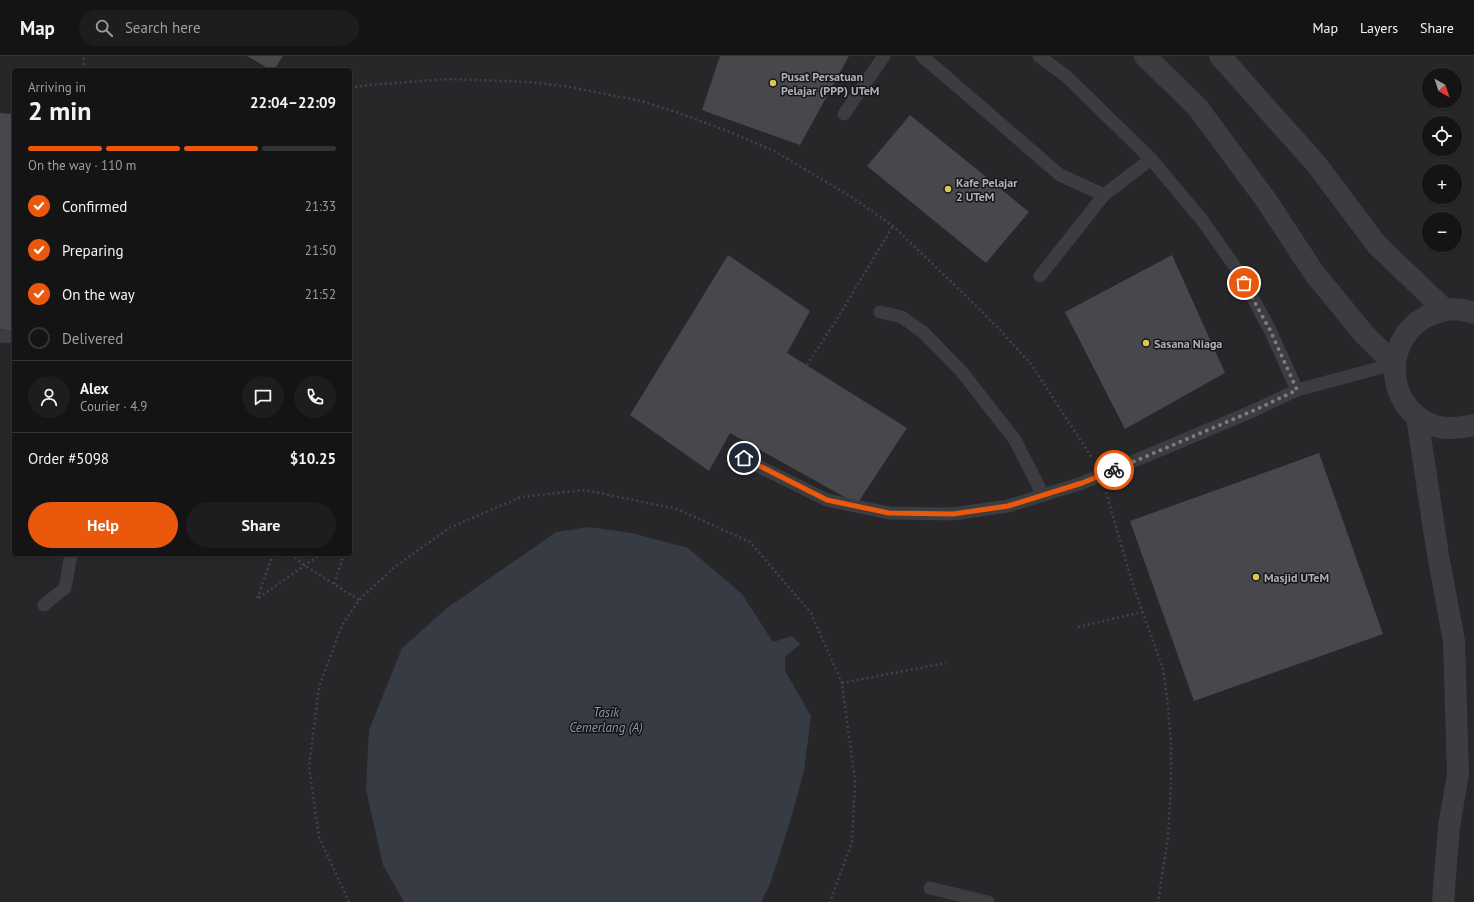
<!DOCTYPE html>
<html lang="en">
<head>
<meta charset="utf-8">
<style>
	:root { --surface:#141415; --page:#1d1d1e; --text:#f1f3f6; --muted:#9d9ea0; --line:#333334; --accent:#ea580c }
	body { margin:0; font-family:"PT Sans",sans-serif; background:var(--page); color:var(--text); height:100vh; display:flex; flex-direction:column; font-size:15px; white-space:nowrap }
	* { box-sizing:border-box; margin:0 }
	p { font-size:13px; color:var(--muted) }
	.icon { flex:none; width:22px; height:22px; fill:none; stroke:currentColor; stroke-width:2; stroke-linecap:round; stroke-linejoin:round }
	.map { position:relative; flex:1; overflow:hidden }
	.side { position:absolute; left:12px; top:12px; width:340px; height:488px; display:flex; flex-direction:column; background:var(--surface); border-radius:4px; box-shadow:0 1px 3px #0004,0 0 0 1px var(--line) }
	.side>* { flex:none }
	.needle { width:26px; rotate:141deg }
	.fabs { position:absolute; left:1422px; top:12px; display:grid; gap:8px }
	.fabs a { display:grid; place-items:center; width:40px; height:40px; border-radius:50%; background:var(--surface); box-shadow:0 1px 3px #0004,0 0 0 1px var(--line); font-size:20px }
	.pin { position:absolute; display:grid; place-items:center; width:34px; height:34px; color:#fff; margin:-17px; border:2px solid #fff; border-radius:50%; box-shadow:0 1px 4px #0007 }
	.courier { position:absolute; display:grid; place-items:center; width:40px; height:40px; margin:-20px; border:3px solid #ea580c; border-radius:50%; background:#fff; color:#222; box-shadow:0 1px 5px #0007 }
	.head em { font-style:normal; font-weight:800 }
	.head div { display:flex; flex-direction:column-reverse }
	.head { display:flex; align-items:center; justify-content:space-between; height:68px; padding:0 16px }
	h1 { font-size:26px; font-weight:800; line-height:30px }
	.bar { display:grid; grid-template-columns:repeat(4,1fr); gap:6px 4px; align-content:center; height:48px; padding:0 16px }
	.bar i { height:5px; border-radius:3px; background:var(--line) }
	.bar .selected { background:var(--accent) }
	.bar p { grid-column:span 4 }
	.line { display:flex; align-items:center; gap:10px; padding:0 16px; border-top:1px solid var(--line) }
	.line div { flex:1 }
	.round { display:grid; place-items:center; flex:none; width:42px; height:42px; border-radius:21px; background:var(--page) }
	ol { padding:0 16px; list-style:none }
	li { display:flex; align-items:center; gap:12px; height:44px }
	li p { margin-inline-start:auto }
	li .icon { padding:4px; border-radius:50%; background:var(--accent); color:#fff; stroke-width:4 }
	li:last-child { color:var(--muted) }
	li i { width:22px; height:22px; border:2px solid var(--line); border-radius:50% }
	.primary-button { display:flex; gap:8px; margin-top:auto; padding:8px 16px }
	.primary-button a { flex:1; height:46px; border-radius:24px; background:var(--accent); color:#fff; font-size:16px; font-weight:800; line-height:46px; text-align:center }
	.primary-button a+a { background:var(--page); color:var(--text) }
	header { display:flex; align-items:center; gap:24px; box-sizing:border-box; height:56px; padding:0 20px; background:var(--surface); border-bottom:1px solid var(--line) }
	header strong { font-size:19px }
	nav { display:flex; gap:22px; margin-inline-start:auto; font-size:14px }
	.search { width:280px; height:36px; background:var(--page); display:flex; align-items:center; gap:10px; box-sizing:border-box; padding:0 14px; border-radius:22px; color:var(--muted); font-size:15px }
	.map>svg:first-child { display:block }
</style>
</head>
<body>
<header>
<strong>Map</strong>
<div class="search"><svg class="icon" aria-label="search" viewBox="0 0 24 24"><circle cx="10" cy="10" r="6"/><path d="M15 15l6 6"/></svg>Search here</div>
<nav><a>Map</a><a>Layers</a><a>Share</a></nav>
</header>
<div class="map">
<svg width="1474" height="846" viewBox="0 0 1474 846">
	<rect width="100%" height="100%" fill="#1b1a1c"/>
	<path fill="#272629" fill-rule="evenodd" d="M0 0H1474V846H0ZM14 14H350V498H14ZM1429 19H1455V45H1429ZM1429 67H1455V93H1429ZM1429 115H1455V141H1429ZM1429 163H1455V189H1429Z"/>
	<polygon fill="#363b44" points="589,471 632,477 688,492 742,538 773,586 792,580 800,588 785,601 785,615 811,660 804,715 790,766 770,828 761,846 404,846 383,809 366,734 369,674 402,592 447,552 556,476"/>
	<g fill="#48484c">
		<polygon points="247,0 283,0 274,14 271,14"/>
		<polygon points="720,0 849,0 800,89 702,54"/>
		<polygon points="0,57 14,58 14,274 11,275 0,273"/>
		<polygon points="910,59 1029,156 986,207 867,110"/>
		<polygon points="728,199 810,255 787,297 907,372 857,448 730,377 709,415 630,359"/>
		<polygon points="1172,199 1225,317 1125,373 1065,256"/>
		<polygon points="1319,397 1383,578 1194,645 1130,465"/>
	</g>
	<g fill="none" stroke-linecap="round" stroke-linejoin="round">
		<g stroke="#424348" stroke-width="2.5" stroke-dasharray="2 3" stroke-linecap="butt">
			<polyline points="83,14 84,0"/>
			<polyline points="350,32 368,29 447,23 529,26 570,31 641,45 676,56 730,76 776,96 853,142 893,170 963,237 1000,274 1031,308 1092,402"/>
			<polyline points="807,309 837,263 893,170"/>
			<polyline points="1106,436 1132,526 1163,613 1168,650 1171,687 1171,729 1168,781 1158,846"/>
			<polyline points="350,479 351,478 350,481"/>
			<polyline points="273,498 257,543 321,498"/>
			<polyline points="291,498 304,509 359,544"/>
			<polyline points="334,528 344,498"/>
			<polyline points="1078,571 1142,556"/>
			<polyline points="842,627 946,607"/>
			<polyline points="349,846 319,781 309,711 319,631 342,569 359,544 396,510 449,472 521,441 585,434 677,453 750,486 811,557 842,627 855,725 852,786 830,846"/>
		</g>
		<g stroke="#3c3c41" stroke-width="13">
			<polyline points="922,0 1060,119 1104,139 1151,103"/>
			<polyline points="1039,0 1066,20 1151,103 1202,164 1238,215 1270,274 1297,334"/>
			<polyline points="844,58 884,0"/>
			<polyline points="1040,220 1104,139"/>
			<polyline points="880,256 902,261 924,277 962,316 1015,384 1043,439"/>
			<polyline points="0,280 14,281"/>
			<polyline points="744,403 827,444 889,457 953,458 1008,450 1082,427 1255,354 1297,334 1394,308"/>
			<polyline points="44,549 65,532 71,498"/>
			<polyline points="930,832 988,846"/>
		</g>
		<g stroke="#3c3c41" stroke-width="22">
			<polyline points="1145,0 1198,52 1266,144 1314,217 1364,278 1394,308"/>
			<polyline points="1220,0 1317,109 1377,189 1445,254"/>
			<path d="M1474 257C1461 252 1448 252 1435 257 1382 275 1381 352 1435 370 1448 374 1461 372 1474 369"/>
			<polyline points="1417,361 1438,499 1454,585 1458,718 1449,770 1443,846"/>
		</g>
	</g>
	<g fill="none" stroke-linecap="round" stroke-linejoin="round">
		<polyline stroke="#7b7c83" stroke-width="4" stroke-dasharray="0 7.2" points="1114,414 1255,354 1297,334 1270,274 1244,227"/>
		<polyline stroke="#ea580c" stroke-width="5" points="744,402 827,444 889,457 953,458 1008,450 1082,427 1114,414"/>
	</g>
	<g fill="#ddc752" stroke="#161517" stroke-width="1.5">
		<circle cx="773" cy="27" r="4"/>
		<circle cx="948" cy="133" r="4"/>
		<circle cx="1146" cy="287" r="4"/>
		<circle cx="1256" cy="521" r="4"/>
	</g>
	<g text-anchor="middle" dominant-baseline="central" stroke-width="3" stroke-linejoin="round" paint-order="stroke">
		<g font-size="12" font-weight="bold" fill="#afb0ba" stroke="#161517" text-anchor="start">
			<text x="781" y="20">Pusat Persatuan<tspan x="781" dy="14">Pelajar (PPP) UTeM</tspan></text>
			<text x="956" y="126">Kafe Pelajar<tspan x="956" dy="14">2 UTeM</tspan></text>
			<text x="1154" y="287">Sasana Niaga</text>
			<text x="1264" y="521">Masjid UTeM</text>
		</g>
		<g font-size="13" font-style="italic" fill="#8a98b0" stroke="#161517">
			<text x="606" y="656">Tasik<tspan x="606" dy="15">Cemerlang (A)</tspan></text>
		</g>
	</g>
</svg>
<div class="fabs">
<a><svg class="needle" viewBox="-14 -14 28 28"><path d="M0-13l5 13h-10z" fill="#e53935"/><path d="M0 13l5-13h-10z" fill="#9d9ea0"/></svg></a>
<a><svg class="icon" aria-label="locate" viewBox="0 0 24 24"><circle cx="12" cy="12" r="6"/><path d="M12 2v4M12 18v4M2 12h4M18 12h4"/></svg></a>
<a>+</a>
<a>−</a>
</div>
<div class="pin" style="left:1244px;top:227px;background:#ea580c"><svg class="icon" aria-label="bag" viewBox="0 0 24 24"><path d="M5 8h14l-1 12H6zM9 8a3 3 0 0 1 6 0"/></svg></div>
<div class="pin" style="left:744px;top:402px;background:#1f2937"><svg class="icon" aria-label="home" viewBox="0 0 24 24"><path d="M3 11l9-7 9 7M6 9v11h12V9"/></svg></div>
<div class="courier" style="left:1114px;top:414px"><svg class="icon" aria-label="bike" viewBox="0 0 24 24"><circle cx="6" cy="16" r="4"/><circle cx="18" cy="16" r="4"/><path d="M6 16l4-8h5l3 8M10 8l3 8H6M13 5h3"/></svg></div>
<section class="side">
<div class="head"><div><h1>2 min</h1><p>Arriving in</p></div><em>22:04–22:09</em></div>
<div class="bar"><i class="selected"></i><i class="selected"></i><i class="selected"></i><i></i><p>On the way · 110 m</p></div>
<ol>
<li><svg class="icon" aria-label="check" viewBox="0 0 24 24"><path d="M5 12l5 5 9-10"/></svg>Confirmed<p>21:33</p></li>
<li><svg class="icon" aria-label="check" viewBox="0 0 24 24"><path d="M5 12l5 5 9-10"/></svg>Preparing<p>21:50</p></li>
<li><svg class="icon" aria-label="check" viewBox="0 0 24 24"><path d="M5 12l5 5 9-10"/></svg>On the way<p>21:52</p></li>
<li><i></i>Delivered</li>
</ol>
<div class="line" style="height:72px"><a class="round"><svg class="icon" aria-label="person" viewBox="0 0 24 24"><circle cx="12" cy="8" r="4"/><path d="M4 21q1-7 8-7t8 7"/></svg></a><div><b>Alex</b><p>Courier · 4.9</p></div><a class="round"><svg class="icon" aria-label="chat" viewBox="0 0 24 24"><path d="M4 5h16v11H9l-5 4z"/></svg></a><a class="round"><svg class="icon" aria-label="phone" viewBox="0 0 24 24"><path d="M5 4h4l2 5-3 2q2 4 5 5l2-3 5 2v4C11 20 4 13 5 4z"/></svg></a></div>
<div class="line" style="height:52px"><div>Order #5098</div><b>$10.25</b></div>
<div class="primary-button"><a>Help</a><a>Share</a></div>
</section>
</div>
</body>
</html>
